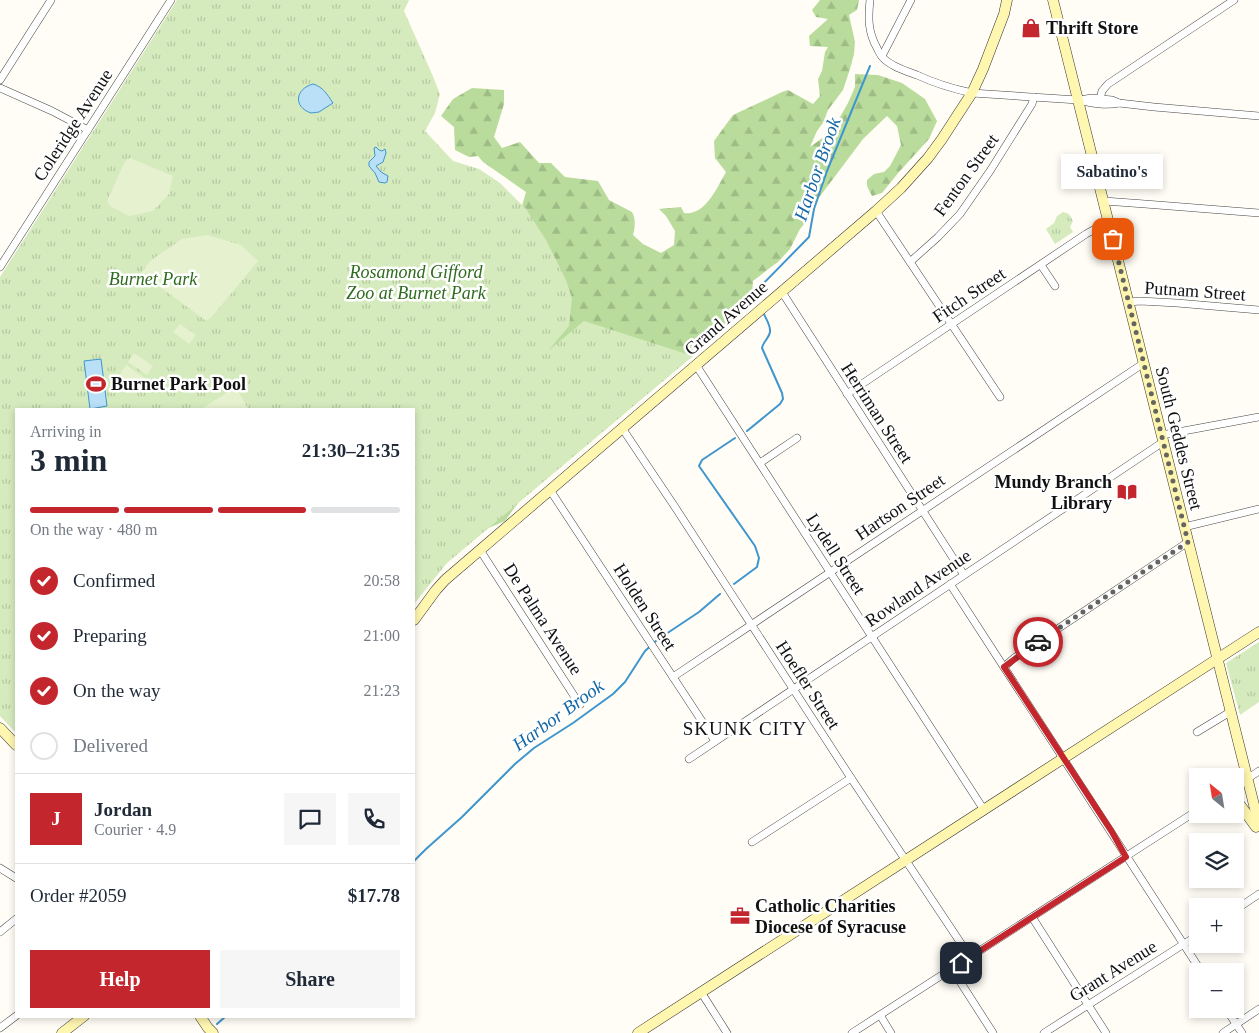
<!DOCTYPE html>
<html lang="en">
<head>
<meta charset="utf-8">
<style>
	:root { --surface:#fff; --page:#f6f6f7; --text:#1f2937; --muted:#747a83; --line:#e0e1e3; --accent:#c4262e }
	body { margin:0; font-family:Georgia,serif; background:var(--page); color:var(--text); height:100vh; display:flex; flex-direction:column; font-size:19px; white-space:nowrap }
	* { box-sizing:border-box; margin:0 }
	p { font-size:16px; color:var(--muted) }
	.icon { flex:none; width:28px; height:28px; fill:none; stroke:currentColor; stroke-width:2; stroke-linecap:round; stroke-linejoin:round }
	.map { position:relative; flex:1; overflow:hidden }
	.sheet { position:absolute; left:15px; top:408px; width:400px; height:610px; display:flex; flex-direction:column; background:var(--surface); border-radius:0px; box-shadow:0 2px 8px #0003 }
	.sheet>* { flex:none }
	.needle { width:32px; rotate:330deg }
	.fabs { position:absolute; left:1189px; top:768px; display:grid; gap:10px }
	.fabs a { display:grid; place-items:center; width:55px; height:55px; border-radius:0px; background:var(--surface); box-shadow:0 2px 8px #0003; font-size:25px }
	.pin { position:absolute; display:grid; place-items:center; width:42px; height:42px; color:#fff; margin:-21px; border-radius:10px; box-shadow:0 2px 8px #0006 }
	.courier { position:absolute; display:grid; place-items:center; width:50px; height:50px; margin:-25px; border:4px solid #c4262e; border-radius:50%; background:#fff; color:#222; box-shadow:0 1px 6px #0007 }
	.bubble { position:absolute; height:35px; border-radius:0px; background:var(--surface); box-shadow:0 2px 8px #0003; font-size:16px; font-weight:600; line-height:35px; text-align:center }
	.overview em { font-style:normal; font-weight:600 }
	.overview div { display:flex; flex-direction:column-reverse }
	.overview { display:flex; align-items:center; justify-content:space-between; height:85px; padding:0 15px }
	h1 { font-size:32px; font-weight:600; line-height:38px }
	.bar { display:grid; grid-template-columns:repeat(4,1fr); gap:8px 5px; align-content:center; height:60px; padding:0 15px }
	.bar i { height:6px; border-radius:4px; background:var(--line) }
	.bar .selected { background:var(--accent) }
	.bar p { grid-column:span 4 }
	.line { display:flex; align-items:center; gap:12px; padding:0 15px; border-top:1px solid var(--line) }
	.line div { flex:1 }
	.round { display:grid; place-items:center; flex:none; width:52px; height:52px; border-radius:0px; background:var(--page) }
	ol { padding:0 15px; list-style:none }
	li { display:flex; align-items:center; gap:15px; height:55px }
	li p { margin-inline-start:auto }
	li .icon { padding:5px; border-radius:50%; background:var(--accent); color:#fff; stroke-width:4 }
	li:last-child { color:var(--muted) }
	li i { width:28px; height:28px; border:2px solid var(--line); border-radius:50% }
	.action { display:flex; gap:10px; margin-top:auto; padding:10px 15px }
	.action a { flex:1; height:58px; border-radius:0px; background:var(--accent); color:#fff; font-size:20px; font-weight:600; line-height:58px; text-align:center }
	.action a+a { background:var(--page); color:var(--text) }
	.map>svg:first-child { display:block }
</style>
</head>
<body>
<div class="map">
<svg width="1259" height="1033" viewBox="0 0 1259 1033">
	<defs>
		<pattern id="forest-firs" width="22" height="20" patternUnits="userSpaceOnUse" patternTransform="scale(1.25)"><rect width="22" height="20" fill="#b9dc9c"/><path d="M5 1l3.5 6h-7zM16 11l3.5 6h-7z" fill="#9ebc85"/></pattern>
		<pattern id="park-tufts" width="24" height="20" patternUnits="userSpaceOnUse" patternTransform="scale(1.25)"><rect width="24" height="20" fill="#d5ebbd"/><path d="M3 7l-1-3M5 7V3M7 7l1-3M15 17l-1-3M17 17v-4M19 17l1-3" fill="none" stroke="#b6c8a1"/></pattern>
	</defs>
	<rect width="100%" height="100%" fill="#fffdf5"/>
	<path fill="url(#forest-firs)" d="M820 0H859L857 10 849 15 855 42 854 54 850 69 843 90 828 110 823 123 817 131 810 147 832 131 848 103 855 87V74L878 75 902 83 925 99 937 121 929 139 899 172 882 193 872 196 867 186V180L874 174 884 172 890 166 901 145 897 126 887 116 863 139 833 179 808 212 804 224 800 229 790 249 778 262 771 267 753 281 752 296 748 305 736 313 724 329 705 337 696 354 669 371 518 503 505 521 472 535 515 231 526 192 483 162 478 156 469 157 455 150 454 127 441 116 453 99 472 88 504 90V104L494 137 502 148 520 142 539 163H551L565 177 598 181 609 200 632 212C636 219 635 228 633 235L643 244 661 253 674 245 675 231 666 216 659 209 681 207 684 213C705 216 717 188 726 172L715 158 714 141 733 115 782 92 788 90 813 104 820 96 818 79 822 71 825 52 828 47 810 46 809 36 828 19 816 17 812 10Z"/>
	<g fill="url(#park-tufts)">
		<polygon points="177,0 409,0 404,11 432,74 440,94 435,113 425,131 453,161 479,169 500,183 526,209 546,240 566,280 572,298 569,326 548,351 584,321 693,356 447,563 414,604 414,409 16,409 16,733 0,716 0,277"/>
		<polygon points="1063,212 1069,214 1073,221 1070,227 1073,232 1055,244 1046,229 1054,223 1057,216"/>
		<polygon points="1259,642 1259,702 1240,715 1226,663"/>
	</g>
	<g fill="#e6f2cf">
		<polygon points="130,158 173,176 169,194 153,211 129,216 110,206 107,201 125,161"/>
		<polygon points="207,235 241,245 258,261 210,319 205,320 141,273 150,261 182,239"/>
		<polygon points="180,324 196,335 189,344 173,332"/>
		<polygon points="134,353 153,366 147,375 128,362"/>
		<polygon points="126,365 145,378 139,387 120,374"/>
		<polygon points="236,387 248,409 201,409"/>
	</g>
	<g fill="#b9e0f7" stroke="#3f96cf">
		<path d="M313 84C323 87 327 94 333 103L319 112 311 113C293 107 295 89 313 84Z"/>
		<polygon points="376,147 379,150 382,151 385,149 386,153 383,162 376,166 381,172 388,176 387,182 385,183 379,182 375,173 369,166 369,162 375,156 374,148"/>
		<polygon points="101,359 107,406 90,409 84,361"/>
	</g>
	<g fill="none" stroke-linecap="round" stroke-linejoin="round">
		<g stroke="#3f96cf" stroke-width="2">
			<polyline points="760,295 759,288 809,237 814,209 827,171 870,66"/>
			<path d="M747 431 780 404 783 399 782 393 762 348C763 342 769 338 770 332 771 326 766 319 764 314"/>
			<polyline points="734,584 757,567 759,558 755,546 699,466 702,460 735,438"/>
			<polyline points="414,861 426,849 462,817 515,764 534,748 573,723 613,694 625,682 645,651 657,640 699,612 720,594"/>
			<polyline points="217,1024 226,1016"/>
		</g>
		<defs>
			<g id="street">
				<path d="M870 0C868 18 868 32 877 48 879 52 880 55 883 58 892 67 906 71 917 75 934 83 954 89 972 93L1078 100C1091 103 1105 106 1119 103"/>
				<polyline points="882,56 911,0"/>
				<polyline points="0,80 51,0"/>
				<polyline points="0,88 52,111 88,130"/>
				<polyline points="1100,99 1102,91 1108,84 1234,0"/>
				<polyline points="1081,100 1091,98 1112,100 1119,103 1154,107 1259,116"/>
				<polyline points="1104,201 1145,204 1259,213"/>
				<polyline points="876,211 1000,397"/>
				<polyline points="910,262 938,237 960,214 990,171 1032,104 1034,97"/>
				<polyline points="1041,265 1055,286"/>
				<polyline points="0,267 171,0"/>
				<polyline points="782,292 964,575"/>
				<polyline points="1129,302 1140,301 1177,303 1259,310"/>
				<polyline points="696,365 984,810"/>
				<polyline points="847,394 1086,234 1102,225 1109,223"/>
				<polyline points="622,428 675,507 851,778 970,957"/>
				<polyline points="1162,435 1259,417"/>
				<polyline points="760,463 797,438"/>
				<polyline points="550,490 715,741"/>
				<polyline points="1184,527 1259,509"/>
				<polyline points="480,550 580,705"/>
				<polyline points="950,584 1201,971"/>
				<polyline points="1004,667 1014,658 1188,542"/>
				<polyline points="673,677 1144,363"/>
				<polyline points="1197,732 1230,712"/>
				<polyline points="689,759 1163,442"/>
				<polyline points="1235,787 1259,771"/>
				<polyline points="752,842 851,778"/>
				<polyline points="0,868 16,878"/>
				<polyline points="1235,910 1259,894"/>
				<polyline points="1032,917 1106,1033"/>
				<polyline points="0,932 16,919"/>
				<polyline points="952,969 993,1033"/>
				<polyline points="701,992 727,1033"/>
				<polyline points="1226,1009 1242,1033"/>
				<polyline points="880,1015 891,1033"/>
				<polyline points="0,1028 16,1016"/>
				<polyline points="852,1033 1198,810"/>
				<polyline points="1044,1033 1198,935"/>
				<polyline points="1223,1033 1259,1009"/>
			</g>
			<g id="secondary">
				<polyline points="1053,0 1259,825"/>
				<polyline points="414,620 436,590 445,580 876,211 901,188 928,158 942,139 966,102 972,93 983,69 1004,14 1007,0"/>
				<polyline points="0,728 16,745"/>
				<polyline points="1235,798 1256,827"/>
				<polyline points="200,1016 208,1028 213,1033"/>
				<polyline points="62,1033 84,1016"/>
				<polyline points="638,1033 1259,632"/>
			</g>
		</defs>
		<use href="#street" stroke="#444" stroke-width="8"/>
		<use href="#secondary" stroke="#333" stroke-width="11"/>
		<use href="#street" stroke="#fff" stroke-width="7"/>
		<use href="#secondary" stroke="#fff6b0" stroke-width="10"/>
	</g>
	<g fill="none" stroke-linecap="round" stroke-linejoin="round">
		<polyline stroke="#646461" stroke-width="5" stroke-dasharray="0 9" points="1038,642 1188,542 1113,239"/>
		<polyline stroke="#c4262e" stroke-width="6" points="961,963 1126,857 1112,832 1004,667 1038,642"/>
	</g>
	<defs>
		<symbol id="shop-bare" viewBox="-9 -9 18 18"><path d="M-5-2.5h2.3a2.7 3.5 0 0 1 5.4 0H5L5.5 6h-11ZM-1.5-2.5h3a1.5 2.3 0 0 0-3 0Z" fill="#c4262e" stroke="#fff" stroke-width="2.5" paint-order="stroke"/></symbol>
		<symbol id="stadium-bare" viewBox="-9 -9 18 18"><path d="M0-5a6.5 5 0 1 0 0 10a6.5 5 0 1 0 0-10ZM-3.5-1.8h7v3.6h-7Z" fill="#c4262e" stroke="#fff" stroke-width="2.5" paint-order="stroke"/></symbol>
		<symbol id="library-bare" viewBox="-9 -9 18 18"><path d="M-6-4Q-3-5.5-.7-3.5V5Q-3 3-6 4ZM6-4Q3-5.5 .7-3.5V5Q3 3 6 4Z" fill="#c4262e" stroke="#fff" stroke-width="2.5" paint-order="stroke"/></symbol>
		<symbol id="office-bare" viewBox="-9 -9 18 18"><path d="M-6-3h4V-5.5h4V-3h4V5H-6ZM-1-4.5V-3h2v-1.5ZM-6 0V1H6V0Z" fill="#c4262e" stroke="#fff" stroke-width="2.5" paint-order="stroke"/></symbol>
	</defs>
	<g fill-rule="evenodd">
		<use href="#shop-bare" x="1017" y="14" width="28" height="28"/>
		<use href="#stadium-bare" x="82" y="370" width="28" height="28"/>
		<use href="#library-bare" x="1113" y="478" width="28" height="28"/>
		<use href="#office-bare" x="726" y="902" width="28" height="28"/>
	</g>
	<g text-anchor="middle" dominant-baseline="central" stroke-width="5" stroke-linejoin="round" paint-order="stroke">
		<g font-size="18" font-weight="bold" fill="#111" stroke="#fff" text-anchor="start">
			<text x="1046" y="28">Thrift Store</text>
			<text x="111" y="384">Burnet Park Pool</text>
			<text x="1112" y="482" text-anchor="end">Mundy Branch<tspan x="1112" dy="21">Library</tspan></text>
			<text x="755" y="906">Catholic Charities<tspan x="755" dy="21">Diocese of Syracuse</tspan></text>
		</g>
		<g font-size="18" fill="#111" stroke="#fff">
			<text transform="translate(73 125) rotate(-57)">Coleridge Avenue</text>
			<text transform="translate(966 175) rotate(-54)">Fenton Street</text>
			<text transform="translate(1195 291) rotate(4)">Putnam Street</text>
			<text transform="translate(969 295) rotate(-34)">Fitch Street</text>
			<text transform="translate(726 318) rotate(-41)">Grand Avenue</text>
			<text transform="translate(877 413) rotate(57)">Herriman Street</text>
			<text transform="translate(1179 438) rotate(76)">South Geddes Street</text>
			<text transform="translate(900 507) rotate(-34)">Hartson Street</text>
			<text transform="translate(836 554) rotate(57)">Lydell Street</text>
			<text transform="translate(918 588) rotate(-34)">Rowland Avenue</text>
			<text transform="translate(645 607) rotate(57)">Holden Street</text>
			<text transform="translate(543 619) rotate(57)">De Palma Avenue</text>
			<text transform="translate(808 685) rotate(57)">Hoefler Street</text>
			<text transform="translate(1113 971) rotate(-32)">Grant Avenue</text>
		</g>
		<g font-size="18" font-style="italic" fill="#2f6b1f" stroke="#fff">
			<text x="416" y="272">Rosamond Gifford<tspan x="416" dy="21">Zoo at Burnet Park</tspan></text>
			<text x="153" y="279">Burnet Park</text>
		</g>
		<g font-size="19" font-style="italic" fill="#1768a6" stroke="#fff">
			<text transform="translate(817 169) rotate(-71)">Harbor Brook</text>
			<text transform="translate(558 715) rotate(-36)">Harbor Brook</text>
		</g>
		<g font-size="19" letter-spacing="1" fill="#111" stroke="#fff">
			<text x="745" y="728">SKUNK CITY</text>
		</g>
	</g>
</svg>
<div class="fabs">
<a><svg class="needle" viewBox="-14 -14 28 28"><path d="M0-13l5 13h-10z" fill="#e53935"/><path d="M0 13l5-13h-10z" fill="#747a83"/></svg></a>
<a><svg class="icon" aria-label="layers" viewBox="0 0 24 24"><path d="M12 4l9 5-9 5-9-5zM3 14l9 5 9-5"/></svg></a>
<a>+</a>
<a>−</a>
</div>
<div class="pin" style="left:1113px;top:239px;background:#ea580c"><svg class="icon" aria-label="bag" viewBox="0 0 24 24"><path d="M5 8h14l-1 12H6zM9 8a3 3 0 0 1 6 0"/></svg></div>
<div class="pin" style="left:961px;top:963px;background:#1f2937"><svg class="icon" aria-label="home" viewBox="0 0 24 24"><path d="M3 11l9-7 9 7M6 9v11h12V9"/></svg></div>
<div class="courier" style="left:1038px;top:642px"><svg class="icon" aria-label="car" viewBox="0 0 24 24"><path d="M5 17H2v-5l4-1 3-4h7l3 4 3 1v5h-3M9 17h6M6 11h13"/><circle cx="7" cy="17" r="2"/><circle cx="17" cy="17" r="2"/></svg></div>
<div class="bubble" style="left:1061px;top:154px;width:102px">Sabatino's</div>
<section class="sheet">
<div class="overview"><div><h1>3 min</h1><p>Arriving in</p></div><em>21:30–21:35</em></div>
<div class="bar"><i class="selected"></i><i class="selected"></i><i class="selected"></i><i></i><p>On the way · 480 m</p></div>
<ol>
<li><svg class="icon" aria-label="check" viewBox="0 0 24 24"><path d="M5 12l5 5 9-10"/></svg>Confirmed<p>20:58</p></li>
<li><svg class="icon" aria-label="check" viewBox="0 0 24 24"><path d="M5 12l5 5 9-10"/></svg>Preparing<p>21:00</p></li>
<li><svg class="icon" aria-label="check" viewBox="0 0 24 24"><path d="M5 12l5 5 9-10"/></svg>On the way<p>21:23</p></li>
<li><i></i>Delivered</li>
</ol>
<div class="line" style="height:90px"><b class="round" style="background:var(--accent);color:#fff">J</b><div><b>Jordan</b><p>Courier · 4.9</p></div><a class="round"><svg class="icon" aria-label="chat" viewBox="0 0 24 24"><path d="M4 5h16v11H9l-5 4z"/></svg></a><a class="round"><svg class="icon" aria-label="phone" viewBox="0 0 24 24"><path d="M5 4h4l2 5-3 2q2 4 5 5l2-3 5 2v4C11 20 4 13 5 4z"/></svg></a></div>
<div class="line" style="height:65px"><div>Order #2059</div><b>$17.78</b></div>
<div class="action"><a>Help</a><a>Share</a></div>
</section>
</div>
</body>
</html>
